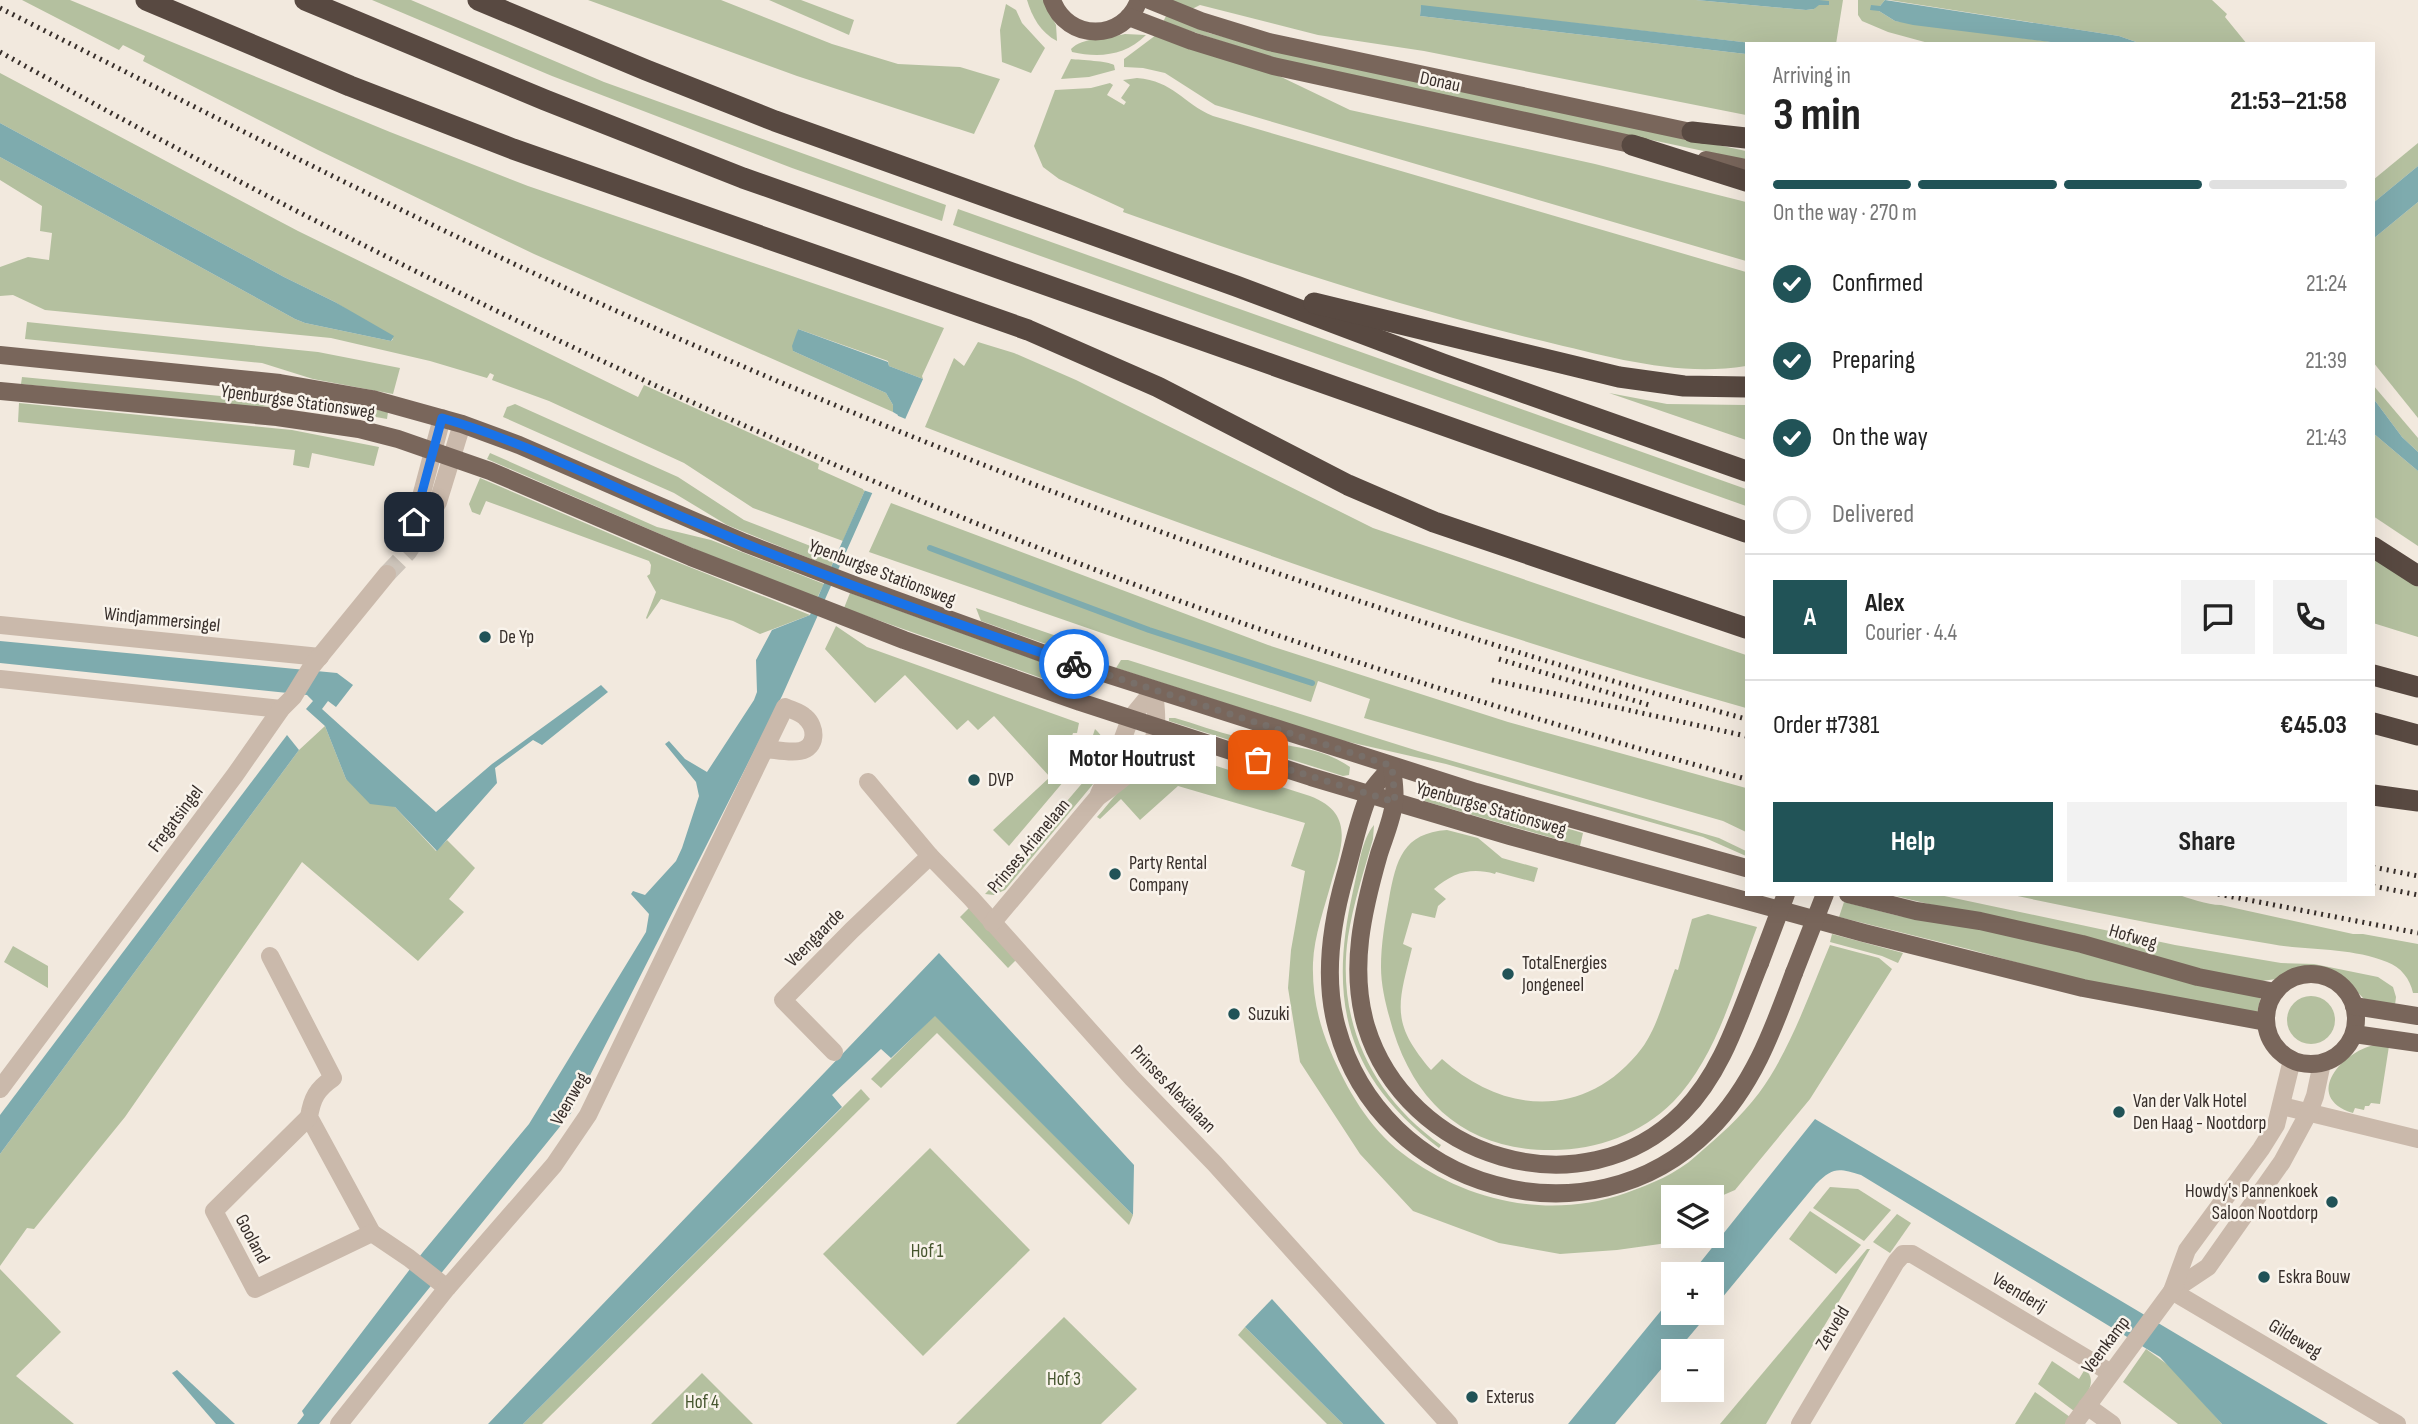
<!DOCTYPE html>
<html lang="en">
<head>
<meta charset="utf-8">
<style>
	:root { --surface:#fff; --page:#f2f2f2; --text:#222; --muted:#767676; --line:#e0e0e0; --accent:#215357 }
	body { margin:0; font-family:"Sofia Sans Condensed",sans-serif; background:var(--page); color:var(--text); height:100vh; display:flex; flex-direction:column; font-size:26px; white-space:nowrap }
	* { box-sizing:border-box; margin:0 }
	p { font-size:23px; color:var(--muted) }
	.icon { flex:none; width:38px; height:38px; fill:none; stroke:currentColor; stroke-width:2; stroke-linecap:round; stroke-linejoin:round }
	.map { position:relative; flex:1; overflow:hidden }
	.details { position:absolute; left:1745px; top:42px; width:630px; height:854px; display:flex; flex-direction:column; background:var(--surface); border-radius:0px; box-shadow:0 7px 28px #0002 }
	.details>* { flex:none }
	.tools { position:absolute; left:1661px; top:1185px; display:grid; gap:14px }
	.tools a { display:grid; place-items:center; width:63px; height:63px; border-radius:0px; background:var(--surface); box-shadow:0 7px 28px #0002; font-size:35px }
	.pin { position:absolute; display:grid; place-items:center; width:60px; height:60px; color:#fff; margin:-30px; border-radius:14px; box-shadow:0 4px 10px #0006 }
	.courier { position:absolute; display:grid; place-items:center; width:70px; height:70px; margin:-35px; border:5px solid #1a73e8; border-radius:50%; background:#fff; color:#222; box-shadow:0 2px 9px #0007 }
	.bubble { position:absolute; height:49px; border-radius:0px; background:var(--surface); box-shadow:0 7px 28px #0002; font-size:23px; font-weight:700; line-height:49px; text-align:center }
	.summary em { font-style:normal; font-weight:700 }
	.summary div { display:flex; flex-direction:column-reverse }
	.summary { display:flex; align-items:center; justify-content:space-between; height:119px; padding:0 28px }
	h1 { font-size:46px; font-weight:700; line-height:52px }
	.bar { display:grid; grid-template-columns:repeat(4,1fr); gap:10px 7px; align-content:center; height:84px; padding:0 28px }
	.bar i { height:9px; border-radius:5px; background:var(--line) }
	.bar .selected { background:var(--accent) }
	.bar p { grid-column:span 4 }
	.line { display:flex; align-items:center; gap:18px; padding:0 28px; border-top:2px solid var(--line) }
	.line div { flex:1 }
	.round { display:grid; place-items:center; flex:none; width:74px; height:74px; border-radius:0px; background:var(--page) }
	ol { padding:0 28px; list-style:none }
	li { display:flex; align-items:center; gap:21px; height:77px }
	li p { margin-inline-start:auto }
	li .icon { padding:7px; border-radius:50%; background:var(--accent); color:#fff; stroke-width:4 }
	li:last-child { color:var(--muted) }
	li i { width:38px; height:38px; border:4px solid var(--line); border-radius:50% }
	.primary-button { display:flex; gap:14px; margin-top:auto; padding:14px 28px }
	.primary-button a { flex:1; height:80px; border-radius:0px; background:var(--accent); color:#fff; font-size:28px; font-weight:700; line-height:80px; text-align:center }
	.primary-button a+a { background:var(--page); color:var(--text) }
	.map>svg:first-child { display:block }
</style>
</head>
<body>
<div class="map">
<svg width="2418" height="1424" viewBox="0 0 2418 1424">
	<rect width="100%" height="100%" fill="#f2e9de"/>
	<g fill="#b4c09f">
		<polygon points="22,0 70,0 390,132 528,186 944,328 922,376 923,379 889,366 888,361 798,329 793,351 886,393 893,405 893,412 534,254 318,150 143,61 145,56 123,45 119,50"/>
		<polygon points="372,0 411,0 604,82 946,205 942,221 792,168 552,76"/>
		<polygon points="588,0 721,0 832,44 898,64 960,67 1000,79 974,134 797,76"/>
		<polygon points="769,0 801,0 854,20 849,35"/>
		<path d="M1027 0H1043L1056 25 1057 41C1041 33 1032 17 1027 0Z"/>
		<polygon points="1173,0 1696,0 1806,10 1814,9 1819,0 1843,0 1836,44 1760,44 1421,6 1420,16 1746,54 1746,115 1424,51 1318,35 1200,5 1192,9 1173,3"/>
		<polygon points="1858,0 1885,0 1880,6 1879,11 1895,21 2067,44 1932,44 1888,32 1862,21 1858,15"/>
		<polygon points="1889,0 2212,0 2227,14 2225,17 2247,44 2142,44 2119,36"/>
		<polygon points="1006,4 1016,10 1022,23 1045,48 1031,73 1002,62 1000,30"/>
		<polygon points="1167,14 1209,33 1281,52 1746,151 1746,160 1288,63 1163,22"/>
		<path d="M1125 34 1146 35C1125 56 1099 58 1072 52L1071 49C1083 37 1107 39 1125 34Z"/>
		<polygon points="1156,35 1277,75 1350,110 1595,164 1746,202 1746,261 1215,105 1165,73 1143,68 1124,67 1124,59"/>
		<path d="M1071 59C1081 60 1108 61 1114 65L1115 70 1089 77 1061 79Z"/>
		<polygon points="0,73 298,231 638,397 644,385 819,464 818,469 865,490 843,541 753,508 684,463 549,401 492,380 494,375 490,373 487,378 430,361 331,338 45,310 13,295 0,296 0,267 28,257 49,260 52,233 40,231 42,206 0,180 0,157 295,319 305,323 391,341 393,339 335,302 284,277 0,123"/>
		<path d="M1137 78C1174 81 1182 103 1213 116L1746 272V366C1677 377 1610 357 1543 341 1400 307 1261 261 1123 212L1124 209 1059 179 1043 167 1034 146 1055 90 1091 88 1110 83 1113 85 1107 95 1124 105 1126 102 1121 98 1130 85 1123 80Z"/>
		<polygon points="2418,143 2418,166 2373,203 2373,180"/>
		<polygon points="2418,202 2418,418 2373,362 2373,239"/>
		<polygon points="958,209 1746,489 1746,506 953,225"/>
		<polygon points="27,322 318,352 400,368 393,394 313,379 262,363 25,339"/>
		<path d="M978 342 1014 353 1076 380 1373 528 1746 655V708C1468 629 1195 532 925 427L954 358 964 366Z"/>
		<polygon points="22,377 252,399 317,398 388,412 387,419 309,405 254,407 21,384"/>
		<polygon points="2373,385 2418,438 2418,452 2402,437 2373,398"/>
		<polygon points="1609,393 1667,404 1746,405 1746,440"/>
		<polygon points="19,403 292,430 379,447 374,466 312,453 309,468 293,465 295,450 18,422"/>
		<polygon points="515,404 678,477 744,520 836,556 831,567 727,525 674,493 503,417 507,407"/>
		<polygon points="2373,433 2418,471 2418,546 2373,516"/>
		<polygon points="490,453 657,527 711,540 824,584 817,598 704,553 487,459"/>
		<polygon points="480,478 662,556 810,615 760,634 733,621 661,599 647,619 646,618 656,592 647,576 650,574 651,565 649,561 486,501 480,515 472,512 469,504"/>
		<polygon points="891,503 1268,645 1508,722 1746,788 1746,832 1723,821 1364,718 1370,699 1318,681 1311,702 1122,640 869,552"/>
		<polygon points="2373,557 2418,587 2418,637 2373,623"/>
		<polygon points="850,593 1094,681 1089,695 844,608"/>
		<polygon points="976,608 1097,650 1094,661 981,621"/>
		<polygon points="836,626 867,647 1079,723 1077,733 1073,733 1069,746 1077,750 1079,757 1072,756 1069,765 1075,768 1009,846 993,830 1050,777 994,716 978,730 968,720 957,730 905,675 875,703 825,649"/>
		<polygon points="1121,660 1128,660 1418,751 1719,838 1746,851 1746,856 1703,837 1446,764 1340,740 1116,668"/>
		<path d="M1169 718H1175C1196 724 1217 732 1238 737 1274 746 1318 744 1350 767L1349 775 1343 776 1169 721Z"/>
		<polygon points="325,726 346,779 395,807 436,851 447,840 475,868 449,899 464,912 418,961 302,862 125,1117 34,1229 27,1228 0,1266 0,1154 299,750"/>
		<path d="M1095 729C1114 746 1105 765 1094 783L1005 890 994 895 985 894 1011 867 1090 774 1094 756 1093 735Z"/>
		<path d="M1175 755H1182L1310 796C1355 813 1342 846 1332 880 1325 906 1314 936 1313 963 1312 993 1318 1022 1330 1050 1346 1088 1369 1128 1402 1153 1466 1202 1550 1220 1626 1193 1651 1184 1676 1174 1696 1156 1718 1137 1741 1117 1759 1093 1791 1049 1809 994 1830 945L1879 958 1892 969 1810 1099 1735 1190 1712 1200V1197H1673V1236H1680L1677 1239 1660 1244 1617 1250 1560 1254 1499 1243 1413 1211 1360 1154 1300 1062 1288 988 1291 950 1305 871 1291 866 1305 823 1178 786 1140 820 1121 799 1100 819 1097 817C1118 794 1141 757 1175 755Z"/>
		<polygon points="1427,790 1442,792 1583,833 1580,846 1424,801 1422,794"/>
		<path d="M1374 825 1373 839C1364 871 1353 904 1348 937 1336 1022 1372 1096 1441 1145L1439 1148C1346 1077 1328 1002 1353 891 1358 871 1361 840 1374 825Z"/>
		<path d="M1447 830 1478 838 1502 858 1538 868 1534 882 1496 872 1495 874C1470 867 1453 873 1434 889L1446 899 1438 906 1435 918 1412 913 1403 944 1412 948C1398 1005 1390 1022 1431 1070L1442 1059C1505 1116 1588 1119 1642 1048 1657 1028 1666 993 1675 969L1678 970 1692 919 1708 914 1757 927C1735 985 1717 1057 1673 1102 1641 1134 1597 1150 1553 1150 1470 1151 1417 1107 1393 1030 1387 1009 1381 988 1381 967 1381 944 1385 921 1389 899 1396 860 1403 833 1447 830Z"/>
		<polygon points="1887,894 1935,894 2175,945 2281,963 2314,964 2378,977 2393,987 2396,997 2395,1005 2364,999 2343,977 2315,967 2298,968 2276,979 2255,982"/>
		<path d="M2008 894H2175C2190 898 2206 905 2221 905L2353 934H2363L2418 944V993H2413C2410 979 2401 967 2387 962 2350 947 2309 951 2271 944 2183 930 2096 913 2008 894Z"/>
		<polygon points="1844,902 1899,916 1988,928 2261,996 2257,1013 2113,989 1968,949 1839,917"/>
		<polygon points="969,908 1017,959 1008,968 960,917"/>
		<polygon points="1832,934 1903,953 1898,963 1882,956 1830,942"/>
		<polygon points="13,946 48,966 48,988 4,962"/>
		<circle cx="2311" cy="1020" r="24"/>
		<polygon points="935,1015 1133,1215 1129,1225 937,1033 881,1088 871,1079"/>
		<path d="M2379 1044 2389 1046 2380 1104 2371 1103 2369 1106H2365L2364 1110 2355 1108 2353 1113C2301 1097 2343 1049 2379 1044Z"/>
		<polygon points="861,1089 870,1099 542,1424 523,1424"/>
		<polygon points="930,1148 1030,1250 923,1356 823,1254"/>
		<polygon points="1830,1187 1858,1189 1891,1210 1864,1241 1813,1208"/>
		<polygon points="1810,1211 1861,1245 1836,1274 1789,1239"/>
		<polygon points="1897,1214 1911,1223 1890,1253 1873,1242"/>
		<polygon points="1867,1249 1870,1249 1766,1424 1720,1424"/>
		<polygon points="0,1269 61,1332 16,1376 74,1424 0,1424"/>
		<polygon points="1064,1317 1137,1389 1101,1424 956,1424"/>
		<polygon points="1245,1327 1343,1424 1327,1424 1238,1335"/>
		<polygon points="2146,1349 2171,1367 2222,1424 2178,1424 2123,1382"/>
		<path d="M2052 1361 2079 1379 2085 1369C2100 1383 2083 1398 2074 1411L2038 1384Z"/>
		<polygon points="702,1373 753,1424 651,1424"/>
		<polygon points="2035,1392 2070,1417 2065,1424 2015,1424"/>
	</g>
	<g fill="#7eabae">
		<polygon points="1696,0 1819,0 1829,1 1829,5 1819,5 1814,9 1806,10"/>
		<polygon points="1885,0 2119,36 2142,44 2067,44 1913,25 1895,21 1879,11 1870,10 1871,5 1880,6"/>
		<polygon points="1421,5 1760,44 1746,44 1746,54 1420,16"/>
		<polygon points="0,123 284,277 335,302 394,336 391,341 305,323 295,319 0,157"/>
		<polygon points="2418,166 2418,202 2373,239 2373,203"/>
		<polygon points="798,329 888,362 889,366 923,379 782,696 571,1113 319,1424 297,1424 304,1415 302,1411 423,1252 529,1124 646,932 649,914 631,894 633,891 645,895 676,861 682,848 699,796 696,782 665,744 669,741 685,759 707,772 754,700 757,692 756,660 772,630 810,615 898,415 893,412 893,405 886,393 793,351 792,346"/>
		<polygon points="2373,398 2402,437 2418,452 2418,471 2373,433"/>
		<polygon points="0,641 337,673 353,685 336,707 328,701 322,709 436,812 492,764 601,685 608,692 542,745 533,740 495,768 497,783 437,851 395,807 370,804 346,779 325,726 306,709 313,701 307,695 0,663"/>
		<polygon points="287,735 299,750 0,1154 0,1115"/>
		<polygon points="939,953 1134,1165 1133,1215 935,1016 891,1058 881,1049 832,1095 842,1107 523,1424 488,1424"/>
		<path d="M1815 1119 2328 1424H2222L2160 1357 1861 1175C1838 1168 1833 1167 1816 1184L1712 1310V1274H1691Z"/>
		<polygon points="1673,1296 1673,1312 1709,1313 1677,1351 1673,1351 1673,1355 1615,1424 1568,1424"/>
		<polygon points="1272,1299 1385,1424 1343,1424 1245,1327"/>
		<polygon points="177,1370 235,1424 216,1424 172,1373"/>
	</g>
	<polygon fill="#f2e9de" points="896,415 908,420 875,494 863,490"/>
	<g fill="none" stroke-linecap="round" stroke-linejoin="round">
		<polyline stroke="#7eabae" stroke-width="6" points="930,548 1149,630 1312,683"/>
		<polyline stroke="#cdc4ba" stroke-width="18" stroke-dasharray="18 9" stroke-linecap="butt" points="387,574 408,552 418,537"/>
		<g stroke="#cab9ab" stroke-width="18">
			<polyline points="411,534 442,418"/>
			<polyline points="418,537 438,502 462,424"/>
			<polyline points="0,625 320,657"/>
			<polyline points="0,679 281,709"/>
			<polyline points="868,782 930,856 971,898 1132,1078 1215,1164 1449,1424"/>
			<polyline points="1099,794 1116,757 1130,719 1154,690"/>
			<path d="M992 923 1098 797C1122 780 1156 757 1156 724 1157 713 1155 702 1154 690"/>
			<path d="M270 956 333 1078C317 1089 312 1098 309 1117L372 1233 409 1258 447 1288"/>
			<polyline points="834,1052 783,1000 852,930 930,856"/>
			<polyline points="0,1089 235,775 281,709 293,697 312,666 387,574"/>
			<polyline points="2282,1106 2418,1139"/>
			<polyline points="309,1117 214,1211 255,1289 372,1233"/>
			<polyline points="2172,1291 2208,1267 2282,1162 2309,1112 2315,1096 2322,1063"/>
			<polyline points="2172,1291 2397,1424"/>
			<polyline points="2087,1406 2112,1424"/>
			<path d="M339 1424 447 1288 554 1165 588 1115 785 707C791 710 800 712 805 717 817 727 817 748 800 751 789 753 777 750 766 749"/>
			<polyline points="1800,1424 1896,1262 1903,1254 1912,1254 2111,1373"/>
			<polyline points="2074,1424 2172,1291 2187,1250 2261,1149 2276,1125 2292,1060"/>
		</g>
		<g stroke="#79665b" stroke-width="18">
			<path d="M1052 0C1067 42 1124 42 1139 0"/>
			<polyline points="1149,0 1201,21 1269,42 1705,135"/>
			<polyline points="1129,17 1192,41 1273,66 1644,147"/>
			<polyline points="1706,160 1746,168"/>
			<polyline points="0,355 280,383 372,399 462,424 519,445 745,543 854,585 1050,656 1476,792 1746,868"/>
			<polyline points="0,391 277,417 359,429 398,439 490,471 691,557 904,640 1080,702 1311,777 1510,836 1864,933 2083,988 2266,1022"/>
			<path d="M1392 766C1385 775 1374 785 1369 795 1359 817 1352 852 1345 876 1331 925 1323 978 1337 1028 1381 1190 1589 1250 1709 1130 1753 1086 1773 1030 1794 973"/>
			<path d="M1392 766C1393 778 1396 792 1394 803 1392 820 1384 838 1379 854 1363 910 1349 968 1366 1026 1406 1158 1582 1214 1683 1112 1723 1071 1739 1015 1760 963"/>
			<polyline points="1848,894 1916,911 1980,921 2082,944 2198,977 2275,992"/>
			<circle cx="2311" cy="1019" r="45"/>
			<polyline points="2354,1006 2418,1016"/>
			<polyline points="2354,1034 2418,1043"/>
		</g>
		<g stroke="#584941" stroke-width="21">
			<polyline points="146,0 350,86 513,149 1028,330 1158,387 1348,485 1434,522 1746,628"/>
			<polyline points="305,0 545,100 743,178 1746,532"/>
			<polyline points="478,0 646,70 775,121 1236,286 1443,364 1746,471"/>
			<polyline points="1692,132 1746,138"/>
			<polyline points="1632,145 1746,181"/>
			<polyline points="1314,303 1619,377 1684,386 1746,387"/>
			<polyline points="2373,547 2418,576"/>
			<polyline points="2373,675 2418,687"/>
			<polyline points="2373,723 2418,735"/>
			<polyline points="2373,795 2418,801"/>
		</g>
		<g stroke="#372e2a" stroke-width="5" stroke-dasharray="2 5" stroke-linecap="butt">
			<path d="M0 8C189 104 377 201 570 290 950 463 1344 608 1746 719"/>
			<path d="M0 52C361 253 733 434 1120 579 1326 656 1535 720 1746 779"/>
			<polyline points="1499,659 1649,705"/>
			<polyline points="1492,680 1746,736"/>
			<polyline points="2373,867 2418,876"/>
			<polyline points="2373,886 2418,895"/>
			<polyline points="2218,894 2418,933"/>
		</g>
		<g stroke="#79665b" stroke-width="18">
			<polyline points="1760,963 1786,894"/>
			<polyline points="1794,973 1825,894"/>
		</g>
	</g>
	<g fill="none" stroke-linecap="round" stroke-linejoin="round">
		<polyline stroke="#786f69" stroke-width="7" stroke-dasharray="0 12.6" points="1074,664 1392,766 1395,802 1258,760"/>
		<path stroke="#1a73e8" stroke-width="9" d="M414 522 442 418C529 443 609 486 692 521 817 575 946 620 1074 664"/>
	</g>
	<g fill="#215357" stroke="#f9f3eb" stroke-width="2.5">
		<circle cx="485" cy="637" r="7"/>
		<circle cx="974" cy="780" r="7"/>
		<circle cx="1115" cy="874" r="7"/>
		<circle cx="1508" cy="974" r="7"/>
		<circle cx="1234" cy="1014" r="7"/>
		<circle cx="2119" cy="1112" r="7"/>
		<circle cx="2332" cy="1202" r="7"/>
		<circle cx="2264" cy="1277" r="7"/>
		<circle cx="1472" cy="1397" r="7"/>
	</g>
	<g text-anchor="middle" dominant-baseline="central" stroke-width="5" stroke-linejoin="round" paint-order="stroke">
		<g font-size="19" fill="#372e2a" stroke="#f9f3eb">
			<text transform="translate(1440 82) rotate(12)">Donau</text>
			<text transform="translate(298 402) rotate(8)">Ypenburgse Stationsweg</text>
			<text transform="translate(882 573) rotate(21)">Ypenburgse Stationsweg</text>
			<text transform="translate(162 620) rotate(6)">Windjammersingel</text>
			<text transform="translate(1491 809) rotate(16)">Ypenburgse Stationsweg</text>
			<text transform="translate(176 819) rotate(-53)">Fregatsingel</text>
			<text transform="translate(1029 846) rotate(-50)">Prinses Arianelaan</text>
			<text transform="translate(2133 937) rotate(16)">Hofweg</text>
			<text transform="translate(815 938) rotate(-45)">Veengaarde</text>
			<text transform="translate(1173 1089) rotate(46)">Prinses Alexialaan</text>
			<text transform="translate(570 1099) rotate(-60)">Veenweg</text>
			<text transform="translate(252 1239) rotate(62)">Gooland</text>
			<text transform="translate(2019 1293) rotate(31)">Veenderij</text>
			<text transform="translate(1833 1328) rotate(-59)">Zetveld</text>
			<text transform="translate(2295 1339) rotate(31)">Gildeweg</text>
			<text transform="translate(2106 1345) rotate(-53)">Veenkamp</text>
		</g>
		<g font-size="19" fill="#372e2a" stroke="#f9f3eb" text-anchor="start">
			<text x="499" y="637">De Yp</text>
			<text x="988" y="780">DVP</text>
			<text x="1129" y="863">Party Rental<tspan x="1129" dy="22">Company</tspan></text>
			<text x="1522" y="963">TotalEnergies<tspan x="1522" dy="22">Jongeneel</tspan></text>
			<text x="1248" y="1014">Suzuki</text>
			<text x="2133" y="1101">Van der Valk Hotel<tspan x="2133" dy="22">Den Haag - Nootdorp</tspan></text>
			<text x="2318" y="1191" text-anchor="end">Howdy's Pannenkoek<tspan x="2318" dy="22">Saloon Nootdorp</tspan></text>
			<text x="2278" y="1277">Eskra Bouw</text>
			<text x="1486" y="1397">Exterus</text>
		</g>
		<g font-size="19" fill="#46552e" stroke="#f9f3eb">
			<text x="927" y="1251">Hof 1</text>
			<text x="1064" y="1379">Hof 3</text>
			<text x="702" y="1402">Hof 4</text>
		</g>
	</g>
</svg>
<div class="tools">
<a><svg class="icon" aria-label="layers" viewBox="0 0 24 24"><path d="M12 4l9 5-9 5-9-5zM3 14l9 5 9-5"/></svg></a>
<a>+</a>
<a>−</a>
</div>
<div class="pin" style="left:1258px;top:760px;background:#ea580c"><svg class="icon" aria-label="bag" viewBox="0 0 24 24"><path d="M5 8h14l-1 12H6zM9 8a3 3 0 0 1 6 0"/></svg></div>
<div class="pin" style="left:414px;top:522px;background:#1f2937"><svg class="icon" aria-label="home" viewBox="0 0 24 24"><path d="M3 11l9-7 9 7M6 9v11h12V9"/></svg></div>
<div class="courier" style="left:1074px;top:664px"><svg class="icon" aria-label="bike" viewBox="0 0 24 24"><circle cx="6" cy="16" r="4"/><circle cx="18" cy="16" r="4"/><path d="M6 16l4-8h5l3 8M10 8l3 8H6M13 5h3"/></svg></div>
<div class="bubble" style="left:1048px;top:735px;width:168px">Motor Houtrust</div>
<section class="details">
<div class="summary"><div><h1>3 min</h1><p>Arriving in</p></div><em>21:53–21:58</em></div>
<div class="bar"><i class="selected"></i><i class="selected"></i><i class="selected"></i><i></i><p>On the way · 270 m</p></div>
<ol>
<li><svg class="icon" aria-label="check" viewBox="0 0 24 24"><path d="M5 12l5 5 9-10"/></svg>Confirmed<p>21:24</p></li>
<li><svg class="icon" aria-label="check" viewBox="0 0 24 24"><path d="M5 12l5 5 9-10"/></svg>Preparing<p>21:39</p></li>
<li><svg class="icon" aria-label="check" viewBox="0 0 24 24"><path d="M5 12l5 5 9-10"/></svg>On the way<p>21:43</p></li>
<li><i></i>Delivered</li>
</ol>
<div class="line" style="height:126px"><b class="round" style="background:var(--accent);color:#fff">A</b><div><b>Alex</b><p>Courier · 4.4</p></div><a class="round"><svg class="icon" aria-label="chat" viewBox="0 0 24 24"><path d="M4 5h16v11H9l-5 4z"/></svg></a><a class="round"><svg class="icon" aria-label="phone" viewBox="0 0 24 24"><path d="M5 4h4l2 5-3 2q2 4 5 5l2-3 5 2v4C11 20 4 13 5 4z"/></svg></a></div>
<div class="line" style="height:91px"><div>Order #7381</div><b>€45.03</b></div>
<div class="primary-button"><a>Help</a><a>Share</a></div>
</section>
</div>
</body>
</html>
